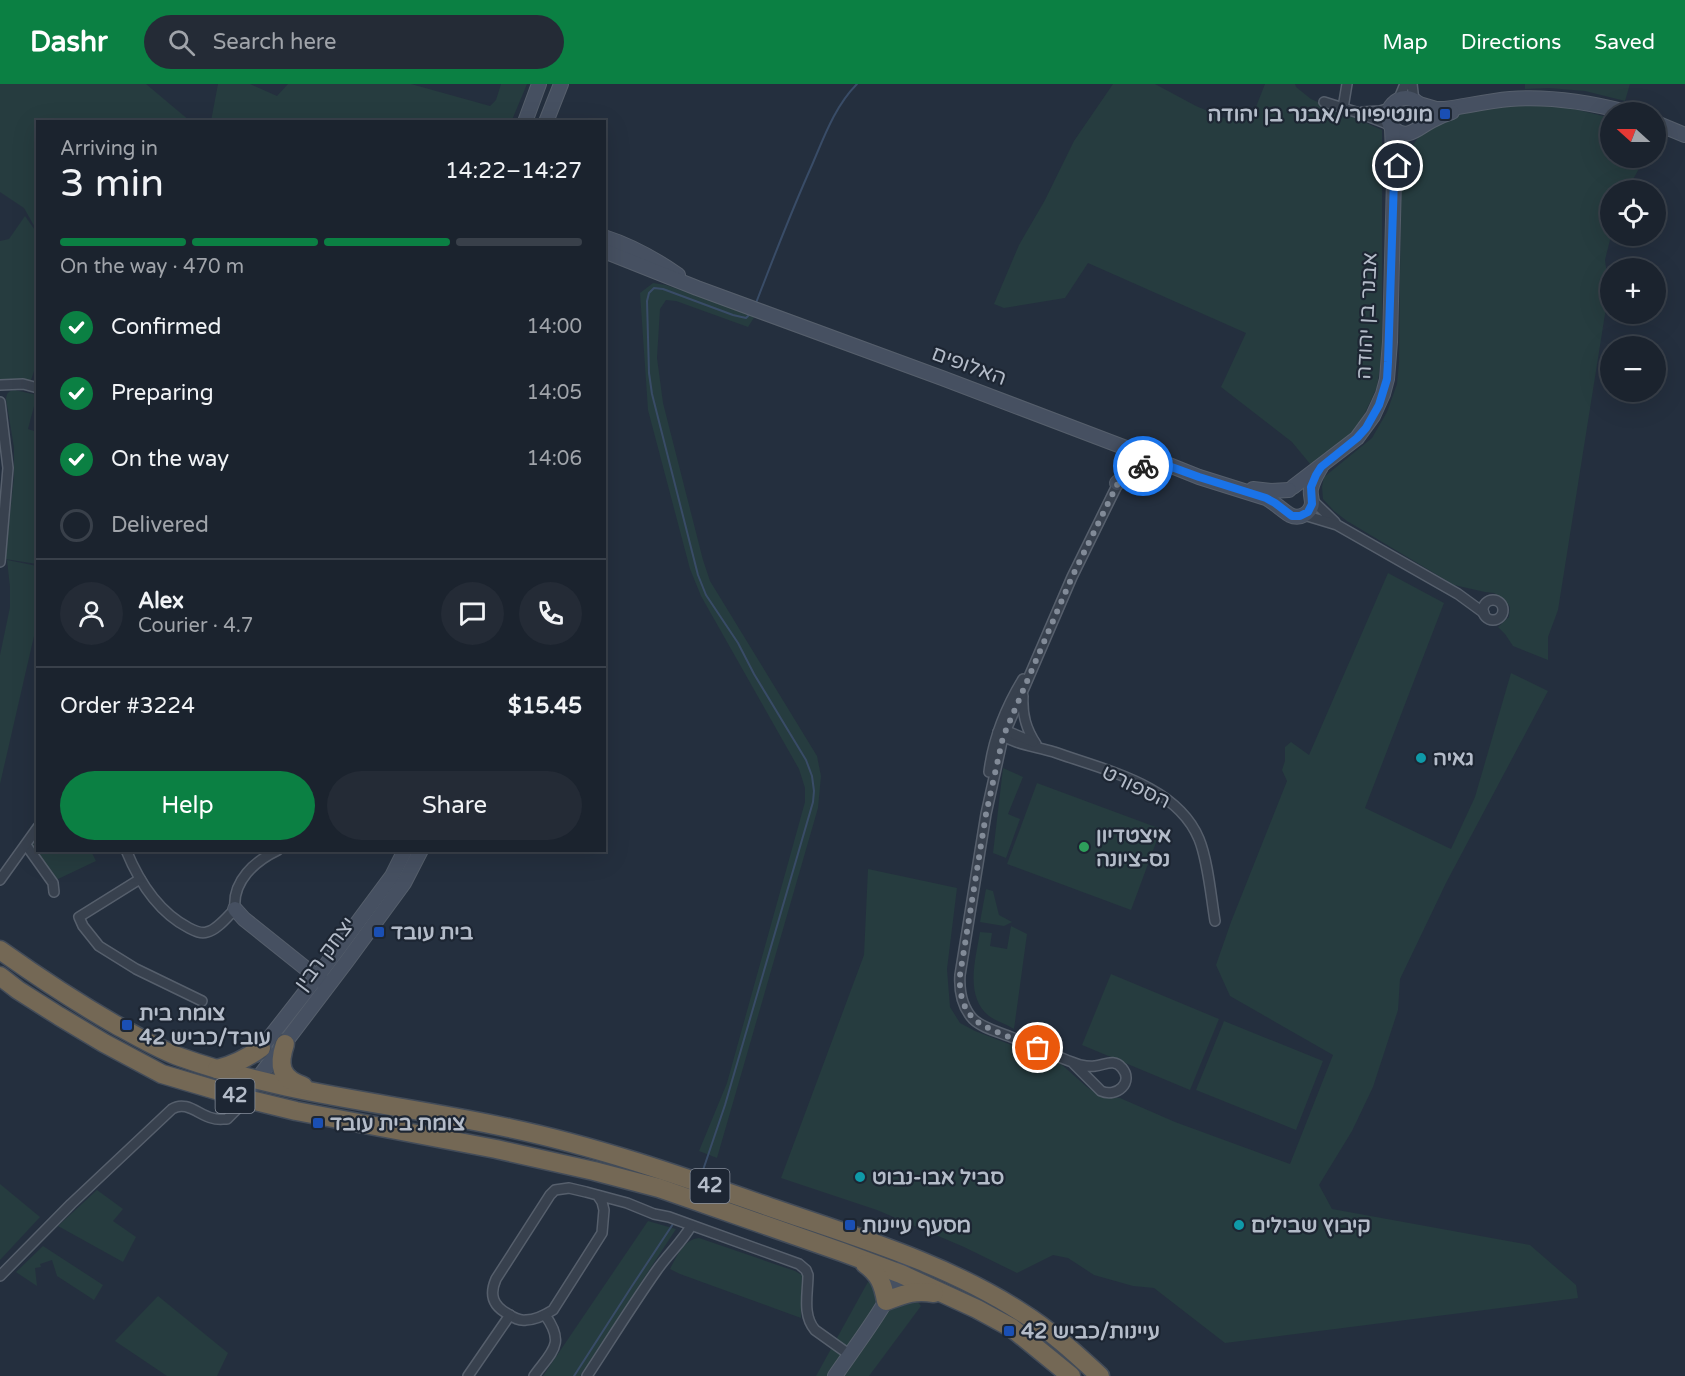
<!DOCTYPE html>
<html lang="en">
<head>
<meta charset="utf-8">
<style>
	:root { --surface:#1b232e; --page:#242b36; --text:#f1f3f6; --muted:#a0a4aa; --line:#39404a; --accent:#0b8043 }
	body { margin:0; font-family:"Varela Round","Noto Sans Hebrew",sans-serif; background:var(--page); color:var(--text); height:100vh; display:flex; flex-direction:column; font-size:22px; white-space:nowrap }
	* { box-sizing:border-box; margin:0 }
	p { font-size:20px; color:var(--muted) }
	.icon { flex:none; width:33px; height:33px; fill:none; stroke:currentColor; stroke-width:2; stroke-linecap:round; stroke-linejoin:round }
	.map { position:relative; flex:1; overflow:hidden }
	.details { position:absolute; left:36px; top:36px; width:570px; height:732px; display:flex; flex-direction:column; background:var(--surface); border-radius:0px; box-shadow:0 6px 24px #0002,0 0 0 2px var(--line) }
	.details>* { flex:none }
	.needle { width:39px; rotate:291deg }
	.fabs { position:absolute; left:1600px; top:18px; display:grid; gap:12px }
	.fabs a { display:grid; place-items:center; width:66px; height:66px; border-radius:50%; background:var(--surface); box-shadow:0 6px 24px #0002,0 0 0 2px var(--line); font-size:30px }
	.pin { position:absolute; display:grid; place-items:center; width:51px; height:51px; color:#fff; margin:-26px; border:3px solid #fff; border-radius:50%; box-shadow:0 2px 6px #0007 }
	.courier { position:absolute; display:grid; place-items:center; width:60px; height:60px; margin:-30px; border:4px solid #1a73e8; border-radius:50%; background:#fff; color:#222; box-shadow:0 2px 8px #0007 }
	.headline em { font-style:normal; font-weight:600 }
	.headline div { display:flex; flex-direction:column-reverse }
	.headline { display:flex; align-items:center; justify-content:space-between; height:102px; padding:0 24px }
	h1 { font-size:39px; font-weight:600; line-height:45px }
	.bar { display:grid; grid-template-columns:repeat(4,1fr); gap:9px 6px; align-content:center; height:72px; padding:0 24px }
	.bar i { height:8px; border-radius:4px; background:var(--line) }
	.bar .current { background:var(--accent) }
	.bar p { grid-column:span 4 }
	.line { display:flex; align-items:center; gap:15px; padding:0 24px; border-top:2px solid var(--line) }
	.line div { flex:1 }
	.round { display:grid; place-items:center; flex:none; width:63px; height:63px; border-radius:32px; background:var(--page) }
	ol { padding:0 24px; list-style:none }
	li { display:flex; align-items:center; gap:18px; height:66px }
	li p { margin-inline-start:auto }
	li .icon { padding:6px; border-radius:50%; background:var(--accent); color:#fff; stroke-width:4 }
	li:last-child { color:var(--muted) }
	li i { width:33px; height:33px; border:3px solid var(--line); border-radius:50% }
	.action { display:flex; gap:12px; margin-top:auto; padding:12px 24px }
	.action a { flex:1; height:69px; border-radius:36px; background:var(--accent); color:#fff; font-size:24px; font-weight:600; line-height:69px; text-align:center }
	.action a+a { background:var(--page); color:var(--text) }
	header { display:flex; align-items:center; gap:36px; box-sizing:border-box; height:84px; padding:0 30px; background:var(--accent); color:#fff }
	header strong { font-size:28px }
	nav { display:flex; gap:33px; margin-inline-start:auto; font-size:21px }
	.search { width:420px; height:54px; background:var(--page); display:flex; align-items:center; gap:15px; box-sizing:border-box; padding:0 21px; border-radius:33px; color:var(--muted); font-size:22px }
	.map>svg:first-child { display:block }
</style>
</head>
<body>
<header>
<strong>Dashr</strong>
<div class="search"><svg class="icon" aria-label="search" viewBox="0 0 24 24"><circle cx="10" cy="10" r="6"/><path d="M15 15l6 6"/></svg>Search here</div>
<nav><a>Map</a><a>Directions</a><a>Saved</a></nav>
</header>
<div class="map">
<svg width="1685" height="1292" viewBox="0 0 1685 1292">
	<rect width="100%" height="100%" fill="#242f3e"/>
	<g fill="#263c3f">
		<polygon points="0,0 146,0 190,37 38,38 37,147 24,124 0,108"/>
		<polygon points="218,0 250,0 277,12 288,0 411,0 490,22 496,16 501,0 527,0 512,36 510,37 211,37"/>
		<polygon points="1113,0 1155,0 1196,22 1229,36 1243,38 1254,28 1265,0 1295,0 1296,3 1311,15 1382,46 1382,269 1377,303 1365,329 1350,352 1311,381 1292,358 1221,303 1246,249 1088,179 1065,214 1004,224 994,220 1019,161 1045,116 1074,57"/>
		<polygon points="1525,0 1630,0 1625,17 1585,7 1549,4 1525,5"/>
		<polygon points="1527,20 1566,23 1611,34 1611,74 1645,74 1627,106 1611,106 1611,152 1605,176 1609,205 1558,526 1548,553 1548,576 1513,562 1505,550 1498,543 1509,533 1510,523 1505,516 1494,509 1485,508 1454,501 1347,437 1334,427 1323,415 1322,403 1324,393 1372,354 1387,328 1397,300 1399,278 1401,101 1412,63 1419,52 1457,31 1497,23"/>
		<polygon points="25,132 37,149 37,278 31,296 0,296 0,157 9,155"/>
		<polygon points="653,199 666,201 755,232 748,243 676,217 666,216 660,225 657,274 663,319 703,476 710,497 817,672 821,692 818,724 717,1074 699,1067 727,999 805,718 805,704 799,685 701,512 690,485 648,326 640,209"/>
		<path d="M15 306 37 311 28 345 37 348V480L5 475 14 393V364L6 315C7 308 9 307 15 306Z"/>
		<polygon points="7,476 37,482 37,539 0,700 0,571 10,523 10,503"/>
		<polygon points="1388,489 1444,519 1365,724 1451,765 1475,713 1511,589 1548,607 1446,799 1400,895 1398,926 1373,1003 1352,1047 1319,1101 1332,1125 1530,1161 1576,1201 1578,1214 1225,1259 1154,1204 1133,1202 1094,1191 1068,1174 1053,1171 1017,1189 964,1163 877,1126 781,1094 864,871 868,785 957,804 947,885 950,923 960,939 975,947 1061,980 1087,1003 1100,1012 1120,1014 1175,1038 1290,1080 1333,971 1230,912 1216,881 1231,838 1287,697 1282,686 1285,677 1285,663 1291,658 1309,671"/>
		<polygon points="1003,684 1023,693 1008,730 1020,735 1006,774 993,769"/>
		<polygon points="1037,699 1161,745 1131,826 1007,780"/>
		<polygon points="37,752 38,766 91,767 96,777 56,796 31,762"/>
		<polygon points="986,805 993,807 999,831 1012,838 1004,842 980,838"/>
		<path d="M1011 842 1027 850 1014 945C1006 940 996 937 989 932 964 912 976 874 980 848L992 849 990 862 1007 865Z"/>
		<polygon points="1111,890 1219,935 1190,1006 1082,961"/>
		<polygon points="1224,937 1323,977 1296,1046 1196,1006"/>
		<polygon points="0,1100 40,1133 0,1176"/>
		<polygon points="97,1106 123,1125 113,1137 136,1153 123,1178 58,1142"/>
		<polygon points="648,1137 676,1145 580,1292 543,1292"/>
		<path d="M699 1154 795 1187 802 1191 801 1234 680 1190 670 1185C677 1172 683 1156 699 1154Z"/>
		<polygon points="43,1162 103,1201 94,1216 57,1192 52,1176 40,1180 41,1183 35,1184 37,1202 16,1188"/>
		<polygon points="869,1196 876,1202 878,1219 830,1292 816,1292"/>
		<polygon points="158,1212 228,1269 217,1292 167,1292 115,1257"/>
		<polygon points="914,1213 921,1222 869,1292 841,1292 885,1225"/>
	</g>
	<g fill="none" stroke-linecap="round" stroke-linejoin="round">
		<g stroke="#394c67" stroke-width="2">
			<path d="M756 219C774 172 792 126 812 81 824 53 835 22 857 0"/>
			<polyline points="701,1092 725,1021 813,718 814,707 812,692 806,676 754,590 738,559 706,511 698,491 652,310 649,289 647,217 649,209 654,204 663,205 733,231 746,234 751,229"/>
			<polyline points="574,1292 632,1202 675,1137"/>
		</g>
		<defs>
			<g id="street">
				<polyline points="1412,0 1414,17"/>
				<polyline points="1396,16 1400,12 1405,0"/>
				<polyline points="1324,18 1359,29 1390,41"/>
				<polyline points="1343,24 1347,0"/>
				<polyline points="1363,28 1380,27 1390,24"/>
				<polyline points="0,301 23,300 38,304"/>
				<polyline points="0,318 8,384 0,478"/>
				<polyline points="1312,416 1335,438"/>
				<polyline points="1304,431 1337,441 1458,510 1484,529"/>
				<circle cx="1493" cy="526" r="10"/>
				<path d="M1023 612C1022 631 1026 645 1036 660"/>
				<path d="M998 648C1014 661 1035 662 1054 668 1104 686 1177 701 1199 755 1208 777 1211 813 1215 837"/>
				<polyline points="1001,648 1009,648 1033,658"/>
				<path d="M989 688C993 655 1006 623 1023 595"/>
				<polyline points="26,761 53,799 54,808"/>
				<path d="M126 766C139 798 158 828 189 844 195 847 201 850 207 848 217 846 228 832 235 825 232 797 255 777 278 766"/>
				<polyline points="140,795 79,833 83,842 99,862 136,885 202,917"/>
				<polyline points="0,796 38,743"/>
				<path d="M1073 979 1101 1007C1117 1014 1134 998 1122 984 1114 974 1105 981 1095 982 1090 983 1085 982 1080 981 1057 973 1034 962 1011 953 999 948 982 944 973 935 962 923 959 907 960 891L986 730 1003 653 1072 493 1134 367"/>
				<path d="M598 1112 602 1118 604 1126 602 1149 553 1226C545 1231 535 1236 526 1236 519 1237 514 1234 508 1230 493 1222 489 1211 496 1195L550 1111 555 1106 569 1104 586 1108 627 1119 654 1130 669 1133 799 1180 806 1186 808 1191C808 1209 802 1231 815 1246L850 1271"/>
				<path d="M0 1192 71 1120 172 1025C186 1016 199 1031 212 1034 217 1036 222 1035 227 1035L237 1025 243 1014"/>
				<polyline points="468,1292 510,1231"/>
				<path d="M534 1292C552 1267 566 1260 545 1231"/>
				<path d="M587 1292C610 1257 633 1220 657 1186 668 1170 682 1158 691 1142"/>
			</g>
			<g id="secondary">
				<path d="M1419 20 1436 25H1445C1466 22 1488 17 1510 15 1549 12 1588 18 1626 28"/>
				<polyline points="525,38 539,0"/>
				<polyline points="546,38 561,0"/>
				<polyline points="1656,39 1685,51"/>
				<path d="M1418 45C1433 25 1409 3 1393 20 1389 24 1388 28 1388 33 1388 38 1390 42 1394 45 1407 57 1419 43 1431 37 1438 33 1445 30 1452 28"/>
				<path d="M604 153C632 162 655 175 678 191"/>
				<path d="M604 167 697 204 942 294 1134 367 1199 393 1266 414C1275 419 1282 426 1290 431 1300 436 1311 429 1312 419 1312 414 1310 410 1311 405 1313 396 1317 390 1321 383"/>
				<path d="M1117 399C1131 388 1142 379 1161 381"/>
				<polyline points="1293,403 1357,354 1373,332 1383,310 1387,295 1390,258 1394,95 1392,44"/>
				<polyline points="1253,405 1271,407 1289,406"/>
				<polyline points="235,825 244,835 324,899"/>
				<polyline points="256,971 317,893 392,792 405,766"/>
				<polyline points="243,1014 347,877 404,799 421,766"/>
				<path d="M835 1292C861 1254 892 1216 907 1172"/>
			</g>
			<g id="highway">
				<path d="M0 866C38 893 76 918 116 941 137 952 158 965 180 973 286 1011 400 1020 509 1044 595 1062 678 1091 761 1120 849 1151 942 1177 1021 1228 1050 1246 1075 1269 1100 1292"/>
				<polyline points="0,892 18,906 59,932 104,959 162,990 243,1014 296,1027 496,1065 594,1087 659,1104 842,1168 901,1190 977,1225 1012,1244 1071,1292"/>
				<path d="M285 960C278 981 280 994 303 1002"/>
				<path d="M217 985C234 981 247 974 261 964"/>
				<path d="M865 1180C879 1190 883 1200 886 1217 905 1210 913 1206 934 1209"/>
			</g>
		</defs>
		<use href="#street" stroke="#565f6c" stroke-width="12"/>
		<use href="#secondary" stroke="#565f6c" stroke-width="16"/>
		<use href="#highway" stroke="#434c59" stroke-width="21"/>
		<use href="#street" stroke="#38414e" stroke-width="9"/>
		<use href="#secondary" stroke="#465061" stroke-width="14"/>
		<use href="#highway" stroke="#746855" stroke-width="18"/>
	</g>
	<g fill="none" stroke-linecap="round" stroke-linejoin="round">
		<path stroke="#828b98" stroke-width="6" stroke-dasharray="0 10.8" d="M1038 964C1023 958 984 945 974 935 962 924 959 907 960 891L986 730 1003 653 1072 493 1118 399 1135 385 1143 382"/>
		<polyline stroke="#1a73e8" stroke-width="8" points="1143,382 1154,380 1166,381 1199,393 1266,414 1275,419 1292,432 1300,432 1308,428 1312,420 1311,403 1316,391 1321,383 1357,354 1366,344 1379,321 1387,295 1388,278 1394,95 1398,82"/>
	</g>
	<g fill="#1a4fb4" stroke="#1d2633" stroke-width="2">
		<rect x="1439" y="24" width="12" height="12" rx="3"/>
		<rect x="373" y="842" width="12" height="12" rx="3"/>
		<rect x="121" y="935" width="12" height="12" rx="3"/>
		<rect x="312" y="1033" width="12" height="12" rx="3"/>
		<rect x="844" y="1135" width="12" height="12" rx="3"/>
		<rect x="1003" y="1241" width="12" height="12" rx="3"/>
	</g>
	<g fill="#0f9aa8" stroke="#1d2633" stroke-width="2">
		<circle cx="1421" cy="674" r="6"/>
		<circle cx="860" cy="1093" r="6"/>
		<circle cx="1239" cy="1141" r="6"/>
	</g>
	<circle fill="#2e9e5b" stroke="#1d2633" stroke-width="2" cx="1084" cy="763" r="6"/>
	<g text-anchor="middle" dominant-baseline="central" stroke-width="4.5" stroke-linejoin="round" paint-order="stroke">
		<g fill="#1d2633" stroke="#878f9c" stroke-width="1.5">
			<rect x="215.5" y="995" width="39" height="34" rx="4.5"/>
			<rect x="690.5" y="1085" width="39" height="34" rx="4.5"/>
		</g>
		<g font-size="20" font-weight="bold" fill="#b4bcc9">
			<text x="235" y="1012">42</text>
			<text x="710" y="1102">42</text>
		</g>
		<g font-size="21" font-weight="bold" fill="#b4bcc9" stroke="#1d2633" text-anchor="start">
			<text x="1433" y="30" text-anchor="end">מונטיפיורי/אבנר בן יהודה</text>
			<text x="1433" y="674">גאיה</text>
			<text x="1096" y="751">איצטדיון<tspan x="1096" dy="24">נס-ציונה</tspan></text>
			<text x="391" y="848">בית עובד</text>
			<text x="139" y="929">צומת בית<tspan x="139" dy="24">עובד/כביש 42</tspan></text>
			<text x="330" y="1039">צומת בית עובד</text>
			<text x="872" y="1093">סביל אבו-נבוט</text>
			<text x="862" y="1141">מסעף עיינות</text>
			<text x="1251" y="1141">קיבוץ שבילים</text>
			<text x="1021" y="1247">עיינות/כביש 42</text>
		</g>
		<g font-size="21" fill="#b4bcc9" stroke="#1d2633">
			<text transform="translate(1367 232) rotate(-87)">אבנר בן יהודה</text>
			<text transform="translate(969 282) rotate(20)">האלופים</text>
			<text transform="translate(1136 703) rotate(26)">הספורט</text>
			<text transform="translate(325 870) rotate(-53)">יצחק רבין</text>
		</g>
	</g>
</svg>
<div class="fabs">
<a><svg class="needle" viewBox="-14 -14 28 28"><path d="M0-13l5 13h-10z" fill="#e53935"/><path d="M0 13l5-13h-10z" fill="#a0a4aa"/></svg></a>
<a><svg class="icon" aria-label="locate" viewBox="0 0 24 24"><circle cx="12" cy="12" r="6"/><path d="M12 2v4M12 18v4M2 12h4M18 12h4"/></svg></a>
<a>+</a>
<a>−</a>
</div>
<div class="pin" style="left:1038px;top:964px;background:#ea580c"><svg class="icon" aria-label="bag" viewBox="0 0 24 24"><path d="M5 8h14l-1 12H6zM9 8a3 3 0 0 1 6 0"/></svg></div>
<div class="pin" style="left:1398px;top:82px;background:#1f2937"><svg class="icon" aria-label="home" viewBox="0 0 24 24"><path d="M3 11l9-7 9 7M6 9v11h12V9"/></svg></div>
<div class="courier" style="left:1143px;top:382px"><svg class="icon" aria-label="bike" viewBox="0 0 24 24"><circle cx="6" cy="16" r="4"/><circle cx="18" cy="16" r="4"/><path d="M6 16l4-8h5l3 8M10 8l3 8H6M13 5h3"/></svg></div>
<section class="details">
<div class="headline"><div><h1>3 min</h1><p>Arriving in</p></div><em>14:22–14:27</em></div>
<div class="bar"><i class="current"></i><i class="current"></i><i class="current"></i><i></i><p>On the way · 470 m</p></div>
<ol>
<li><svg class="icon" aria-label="check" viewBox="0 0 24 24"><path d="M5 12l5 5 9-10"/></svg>Confirmed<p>14:00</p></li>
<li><svg class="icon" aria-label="check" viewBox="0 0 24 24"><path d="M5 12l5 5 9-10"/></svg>Preparing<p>14:05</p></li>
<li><svg class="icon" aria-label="check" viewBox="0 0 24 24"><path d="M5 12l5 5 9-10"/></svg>On the way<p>14:06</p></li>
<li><i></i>Delivered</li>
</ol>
<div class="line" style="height:108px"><a class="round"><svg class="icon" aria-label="person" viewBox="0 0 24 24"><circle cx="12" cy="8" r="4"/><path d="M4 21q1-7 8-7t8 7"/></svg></a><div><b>Alex</b><p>Courier · 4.7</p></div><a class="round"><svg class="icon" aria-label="chat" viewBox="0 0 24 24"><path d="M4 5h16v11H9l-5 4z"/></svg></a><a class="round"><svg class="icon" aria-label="phone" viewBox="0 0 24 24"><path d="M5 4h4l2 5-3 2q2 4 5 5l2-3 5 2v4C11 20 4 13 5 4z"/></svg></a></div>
<div class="line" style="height:78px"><div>Order #3224</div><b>$15.45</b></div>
<div class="action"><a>Help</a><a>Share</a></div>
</section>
</div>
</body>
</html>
